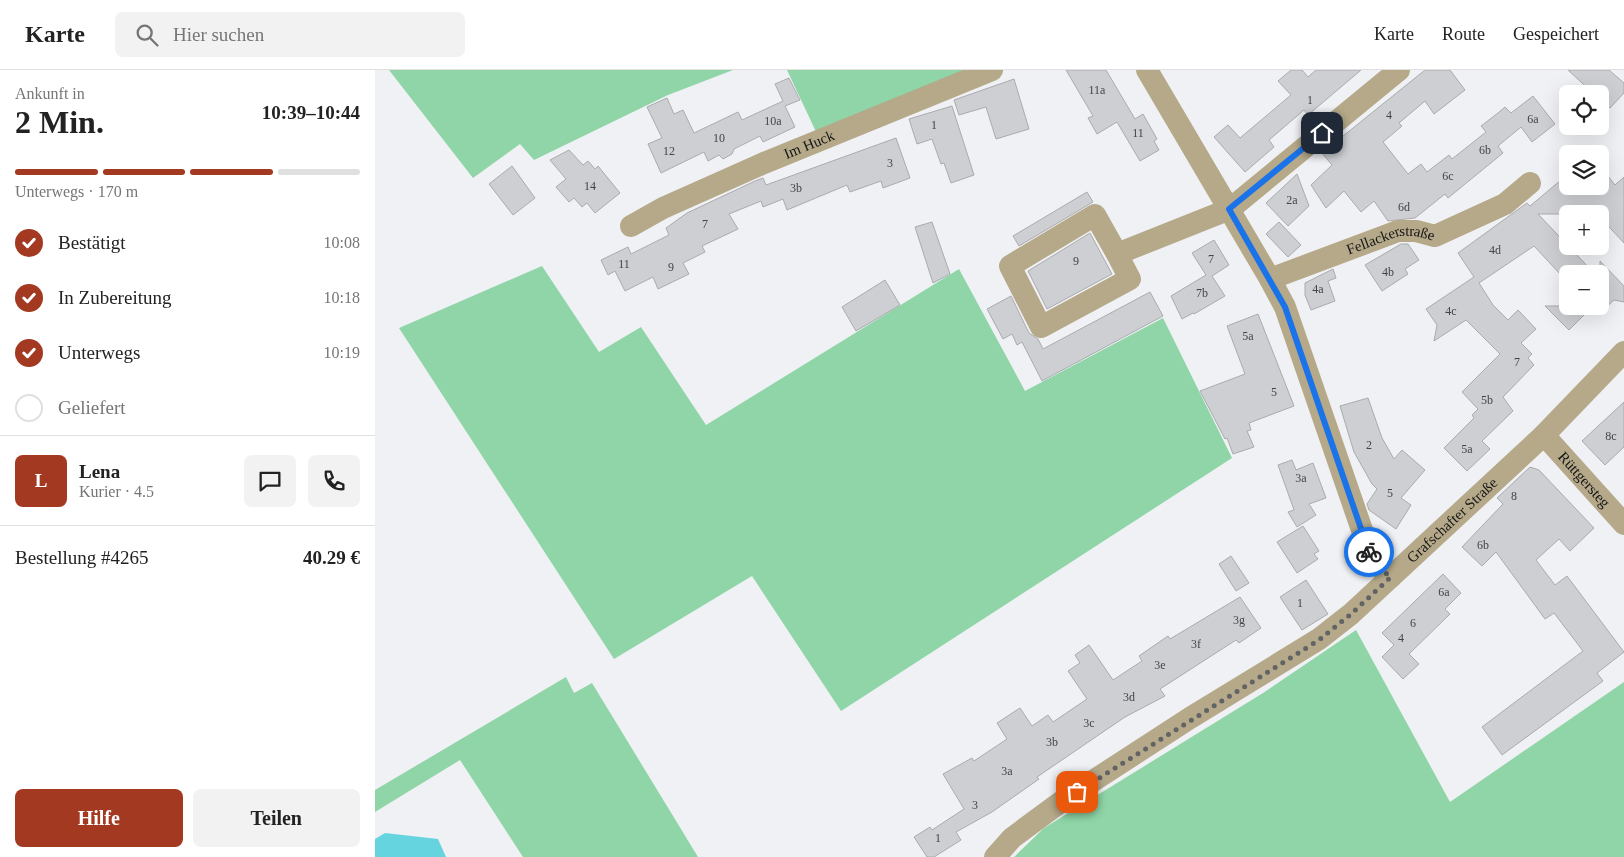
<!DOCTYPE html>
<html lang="de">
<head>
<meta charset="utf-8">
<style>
	:root { --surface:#fff; --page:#f2f2f2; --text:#222; --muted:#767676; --line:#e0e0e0; --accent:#a23920 }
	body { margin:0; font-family:"Times New Roman",serif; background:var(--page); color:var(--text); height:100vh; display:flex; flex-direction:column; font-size:19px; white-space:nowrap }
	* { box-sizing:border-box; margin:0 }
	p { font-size:16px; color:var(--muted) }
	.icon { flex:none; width:28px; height:28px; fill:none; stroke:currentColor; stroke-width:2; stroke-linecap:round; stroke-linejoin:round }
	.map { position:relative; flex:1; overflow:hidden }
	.panel { display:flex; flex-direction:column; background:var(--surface); width:375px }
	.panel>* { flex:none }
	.fabs { position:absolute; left:1184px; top:15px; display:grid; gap:10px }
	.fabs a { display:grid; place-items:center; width:50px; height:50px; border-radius:8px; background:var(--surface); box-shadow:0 5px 20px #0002; font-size:25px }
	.pin { position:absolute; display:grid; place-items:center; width:42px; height:42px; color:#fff; margin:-21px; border-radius:10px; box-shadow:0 2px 8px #0006 }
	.courier { position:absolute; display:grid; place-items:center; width:50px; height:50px; margin:-25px; border:4px solid #1a73e8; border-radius:50%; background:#fff; color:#222; box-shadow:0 1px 6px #0007 }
	.overview em { font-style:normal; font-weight:600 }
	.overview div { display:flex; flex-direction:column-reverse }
	.overview { display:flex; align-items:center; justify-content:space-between; height:85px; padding:0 15px }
	h1 { font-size:32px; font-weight:600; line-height:38px }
	.bar { display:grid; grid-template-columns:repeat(4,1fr); gap:8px 5px; align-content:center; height:60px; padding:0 15px }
	.bar i { height:6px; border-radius:4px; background:var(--line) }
	.bar .selected { background:var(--accent) }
	.bar p { grid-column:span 4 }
	.line { display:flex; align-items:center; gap:12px; padding:0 15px; border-top:1px solid var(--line) }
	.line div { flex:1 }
	.round { display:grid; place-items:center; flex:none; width:52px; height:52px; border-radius:8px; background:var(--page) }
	ol { padding:0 15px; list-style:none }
	li { display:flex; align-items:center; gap:15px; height:55px }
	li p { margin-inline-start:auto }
	li .icon { padding:5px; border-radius:50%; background:var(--accent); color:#fff; stroke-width:4 }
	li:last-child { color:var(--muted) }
	li i { width:28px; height:28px; border:2px solid var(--line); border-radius:50% }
	.action { display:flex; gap:10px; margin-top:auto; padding:10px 15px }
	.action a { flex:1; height:58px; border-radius:8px; background:var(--accent); color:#fff; font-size:20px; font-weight:600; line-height:58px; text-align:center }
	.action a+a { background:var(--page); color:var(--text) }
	header { display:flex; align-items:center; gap:30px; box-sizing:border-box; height:70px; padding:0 25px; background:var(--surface); border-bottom:1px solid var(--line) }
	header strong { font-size:24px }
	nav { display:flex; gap:28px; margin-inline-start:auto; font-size:18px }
	.search { width:350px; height:45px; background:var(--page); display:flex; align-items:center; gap:12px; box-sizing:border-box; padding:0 18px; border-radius:8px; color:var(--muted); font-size:19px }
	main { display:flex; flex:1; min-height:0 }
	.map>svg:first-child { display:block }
</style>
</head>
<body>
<header>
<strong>Karte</strong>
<div class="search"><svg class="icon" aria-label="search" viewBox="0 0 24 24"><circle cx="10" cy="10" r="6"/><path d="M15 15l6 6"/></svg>Hier suchen</div>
<nav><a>Karte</a><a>Route</a><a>Gespeichert</a></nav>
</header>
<main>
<section class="panel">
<div class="overview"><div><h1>2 Min.</h1><p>Ankunft in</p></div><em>10:39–10:44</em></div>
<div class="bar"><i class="selected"></i><i class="selected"></i><i class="selected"></i><i></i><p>Unterwegs · 170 m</p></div>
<ol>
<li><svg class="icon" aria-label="check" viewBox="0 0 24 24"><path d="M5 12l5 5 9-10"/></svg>Bestätigt<p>10:08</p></li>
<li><svg class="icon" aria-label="check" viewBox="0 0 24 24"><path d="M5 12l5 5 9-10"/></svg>In Zubereitung<p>10:18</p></li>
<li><svg class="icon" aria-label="check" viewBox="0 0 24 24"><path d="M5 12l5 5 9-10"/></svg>Unterwegs<p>10:19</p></li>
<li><i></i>Geliefert</li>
</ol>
<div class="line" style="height:90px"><b class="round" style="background:var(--accent);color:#fff">L</b><div><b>Lena</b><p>Kurier · 4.5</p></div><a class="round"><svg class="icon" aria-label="chat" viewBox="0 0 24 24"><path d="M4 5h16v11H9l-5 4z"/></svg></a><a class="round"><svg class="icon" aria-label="phone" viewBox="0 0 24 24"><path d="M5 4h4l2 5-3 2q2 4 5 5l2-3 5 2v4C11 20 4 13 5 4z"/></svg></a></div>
<div class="line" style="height:65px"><div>Bestellung #4265</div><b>40.29 €</b></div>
<div class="action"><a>Hilfe</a><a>Teilen</a></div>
</section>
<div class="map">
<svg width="1249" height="787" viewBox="0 0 1249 787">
	<rect width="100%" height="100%" fill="#eff1f4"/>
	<g fill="#8fd5a7">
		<polygon points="14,0 358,0 293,25 159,90 145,74 98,108"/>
		<polygon points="412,0 595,0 443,66"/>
		<polygon points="167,196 224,282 266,257 331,355 584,199 650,321 788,248 857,388 466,641 377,506 239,589 24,258"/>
		<polygon points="981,560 1075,732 1249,612 1249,787 639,787 669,758 888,623"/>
		<polygon points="191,607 199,623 217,613 323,787 148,787 85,690 0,742 0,720"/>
	</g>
	<polygon fill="#66d4df" points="10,763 63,769 71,787 0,787 0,769"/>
	<g fill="#cdcfd2" stroke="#a9abad">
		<polygon points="691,0 731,0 760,49 768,44 782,69 779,71 784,80 765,91 742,52 722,64 713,48 718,46"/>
		<polygon points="916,0 927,0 933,7 941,0 986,0 933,45 929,40 894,70 899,77 870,102 839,67 853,55 865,68 916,25 903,11"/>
		<polygon points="1050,0 1075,0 1090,20 1059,44 1050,31 1024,53 1027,56 1008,72 1033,104 1046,94 1052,102 1074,85 1077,89 1111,62 1106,56 1123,43 1130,37 1136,43 1158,26 1180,54 1157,72 1146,57 1123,76 1128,83 1073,128 1070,124 1040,148 1013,151 999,131 986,142 969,121 951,138 936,115 957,95 947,83"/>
		<polygon points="1193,0 1234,0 1249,13 1249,23 1235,38 1225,29 1225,24 1219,24"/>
		<polygon points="414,8 425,30 410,36 420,57 388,72 385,66 359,79 357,84 348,89 344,85 333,91 329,82 286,103 273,74 287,68 272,37 292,28 299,44 308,40 319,63 363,42 367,50 408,31 400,14"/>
		<polygon points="639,9 654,59 621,69 611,37 584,45 579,30"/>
		<polygon points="577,36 599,105 576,113 569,93 566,94 557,69 542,74 534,49"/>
		<polygon points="521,68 535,108 508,118 506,111 475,122 472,115 412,140 408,129 388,137 386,131 354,144 363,159 327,176 330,182 308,193 314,204 283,219 278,207 250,221 240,201 233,205 226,190 253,177 256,184 294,165 291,158 312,143 380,111 388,108 391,115"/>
		<polygon points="194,80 208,95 213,91 220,99 223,96 245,123 220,143 212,133 207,137 199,128 194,132 181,117 191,109 175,90"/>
		<polygon points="137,96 160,128 138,145 114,114"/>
		<polygon points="1225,96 1240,115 1249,107 1249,173 1225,147 1225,144 1163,144 1220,204 1185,204 1159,176 1104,213 1118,235 1133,250 1143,240 1161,259 1146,273 1157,284 1153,288 1159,295 1128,327 1138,341 1107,371 1115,379 1092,401 1069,378 1099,348 1097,345 1103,339 1087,322 1125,284 1091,250 1059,271 1062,255 1051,239 1099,207 1083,183 1152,133 1155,136 1192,105 1192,116 1225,116"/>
		<polygon points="922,104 934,136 913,156 891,133"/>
		<polygon points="712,122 718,132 644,176 638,166"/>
		<polygon points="557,152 575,204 558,213 540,157"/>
		<polygon points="904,152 926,175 913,187 891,164"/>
		<polygon points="715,163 737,204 672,239 653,201"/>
		<polygon points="839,170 854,195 837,206 850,226 819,244 818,243 807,249 796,226 831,205 817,183"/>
		<polygon points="1026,174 1033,174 1044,190 1030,199 1033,204 1007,221 990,195"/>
		<polygon points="1225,191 1249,216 1249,232 1239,230 1225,243"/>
		<polygon points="958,199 961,208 953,211 960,231 936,240 930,225 930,213"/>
		<polygon points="510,210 525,235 481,261 467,237"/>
		<polygon points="775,222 788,246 667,311 647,272 642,275 637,264 628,269 612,239 636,226 654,263 663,269 668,279"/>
		<polygon points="1170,236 1203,236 1210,244 1194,260"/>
		<polygon points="883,244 919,336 874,353 876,360 872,361 879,377 858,384 852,368 850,369 825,321 870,304 852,256"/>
		<polygon points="993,328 1007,368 1019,389 1027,380 1050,400 1026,428 1036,435 1021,459 994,440 992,434 1002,419 997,414 979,382 965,336"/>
		<polygon points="1249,332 1249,377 1230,395 1207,371"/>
		<polygon points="917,390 921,400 938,393 951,428 934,434 941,445 922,457 913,442 919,440 903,395"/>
		<polygon points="1155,397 1164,400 1219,458 1195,481 1184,469 1161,490 1180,515 1192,506 1249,582 1222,603 1228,611 1127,685 1107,657 1208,581 1179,543 1170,549 1121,482 1107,496 1087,477 1128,434 1122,428"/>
		<polygon points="928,456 944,481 939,484 943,489 922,503 902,472"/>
		<polygon points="856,486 874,513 861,521 844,494"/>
		<polygon points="1068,504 1086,523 1070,539 1075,544 1034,584 1044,594 1028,609 1007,587 1019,575 1007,563"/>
		<polygon points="931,510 953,544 927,560 905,527"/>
		<polygon points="865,527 886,558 864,573 861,570 785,619 790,626 750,647 662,707 664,709 617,742 581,762 586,770 559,787 552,787 539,767 555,757 557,760 589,739 568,704 597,688 599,691 632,669 622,653 645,638 657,656 673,645 678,652 712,629 693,601 705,593 700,585 714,575 738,610 767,591 764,586 793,566 795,569"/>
	</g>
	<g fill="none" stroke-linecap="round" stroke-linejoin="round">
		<g stroke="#b5a989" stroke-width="22">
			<polyline points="772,0 895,209 910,237 997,489 1016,507"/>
			<path id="s1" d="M256 156 288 138 389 93 617 0"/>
			<polyline points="742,184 720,145 635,196 666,257 755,209 742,184 855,139 1024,0"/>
			<path id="s2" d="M895 209 1023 161H1041L1060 166 1130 134 1155 113"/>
			<path id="s3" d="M1169 365 1249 454"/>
			<path id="s4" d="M620 787 637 768 687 731 815 648 944 569 976 544 1169 365 1249 282"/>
		</g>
	</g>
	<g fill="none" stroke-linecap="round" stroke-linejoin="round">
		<polyline stroke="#616364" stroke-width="5" stroke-dasharray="0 9" points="702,722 944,570 976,544 1016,507 1006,500 994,482"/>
		<polyline stroke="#1a73e8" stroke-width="6" points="947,63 854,139 910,237 994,482"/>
	</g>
	<g text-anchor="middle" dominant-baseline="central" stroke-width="4.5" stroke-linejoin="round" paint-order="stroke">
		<g font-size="12" fill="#434446">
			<text x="722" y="20">11a</text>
			<text x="935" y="30">1</text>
			<text x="1014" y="45">4</text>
			<text x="1158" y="49">6a</text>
			<text x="398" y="51">10a</text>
			<text x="559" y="55">1</text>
			<text x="763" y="63">11</text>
			<text x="344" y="68">10</text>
			<text x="1110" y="80">6b</text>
			<text x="294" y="81">12</text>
			<text x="515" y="93">3</text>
			<text x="1073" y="106">6c</text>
			<text x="215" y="116">14</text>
			<text x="421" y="118">3b</text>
			<text x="917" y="130">2a</text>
			<text x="1029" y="137">6d</text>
			<text x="330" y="154">7</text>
			<text x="1120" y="180">4d</text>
			<text x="836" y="189">7</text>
			<text x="701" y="191">9</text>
			<text x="249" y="194">11</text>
			<text x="296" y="197">9</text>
			<text x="1013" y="202">4b</text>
			<text x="943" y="219">4a</text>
			<text x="827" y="223">7b</text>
			<text x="1076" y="241">4c</text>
			<text x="873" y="266">5a</text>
			<text x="1142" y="292">7</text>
			<text x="899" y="322">5</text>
			<text x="1112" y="330">5b</text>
			<text x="1236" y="366">8c</text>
			<text x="994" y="375">2</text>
			<text x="1092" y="379">5a</text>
			<text x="926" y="408">3a</text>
			<text x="1015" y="423">5</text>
			<text x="1139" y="426">8</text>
			<text x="1108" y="475">6b</text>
			<text x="1069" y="522">6a</text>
			<text x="925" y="533">1</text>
			<text x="864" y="550">3g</text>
			<text x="1038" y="553">6</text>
			<text x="1026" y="568">4</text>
			<text x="821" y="574">3f</text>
			<text x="785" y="595">3e</text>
			<text x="754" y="627">3d</text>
			<text x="714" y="653">3c</text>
			<text x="677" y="672">3b</text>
			<text x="632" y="701">3a</text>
			<text x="600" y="735">3</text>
			<text x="563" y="768">1</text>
		</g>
		<g font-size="15" fill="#151617" stroke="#fefeff">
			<text stroke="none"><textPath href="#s1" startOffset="196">Im Huck</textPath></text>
			<text stroke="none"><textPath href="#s2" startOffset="128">Fellackerstraße</textPath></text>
			<text stroke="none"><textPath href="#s3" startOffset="60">Rüttgersteg</textPath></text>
			<text stroke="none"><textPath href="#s4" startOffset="570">Grafschafter Straße</textPath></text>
		</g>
	</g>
</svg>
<div class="fabs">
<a><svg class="icon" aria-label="locate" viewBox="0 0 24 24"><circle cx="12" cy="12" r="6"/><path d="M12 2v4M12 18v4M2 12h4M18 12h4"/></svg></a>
<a><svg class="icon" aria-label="layers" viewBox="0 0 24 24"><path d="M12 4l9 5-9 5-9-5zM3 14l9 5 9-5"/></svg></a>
<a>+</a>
<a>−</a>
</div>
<div class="pin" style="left:702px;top:722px;background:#ea580c"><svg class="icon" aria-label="bag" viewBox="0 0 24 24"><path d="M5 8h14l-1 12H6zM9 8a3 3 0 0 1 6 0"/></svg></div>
<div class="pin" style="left:947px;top:63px;background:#1f2937"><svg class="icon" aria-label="home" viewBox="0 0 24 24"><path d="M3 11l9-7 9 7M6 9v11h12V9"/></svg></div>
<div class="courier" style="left:994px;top:482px"><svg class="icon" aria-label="bike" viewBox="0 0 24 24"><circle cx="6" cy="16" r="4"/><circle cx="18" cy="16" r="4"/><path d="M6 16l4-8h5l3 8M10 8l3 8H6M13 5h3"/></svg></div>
</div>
</main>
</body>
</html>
